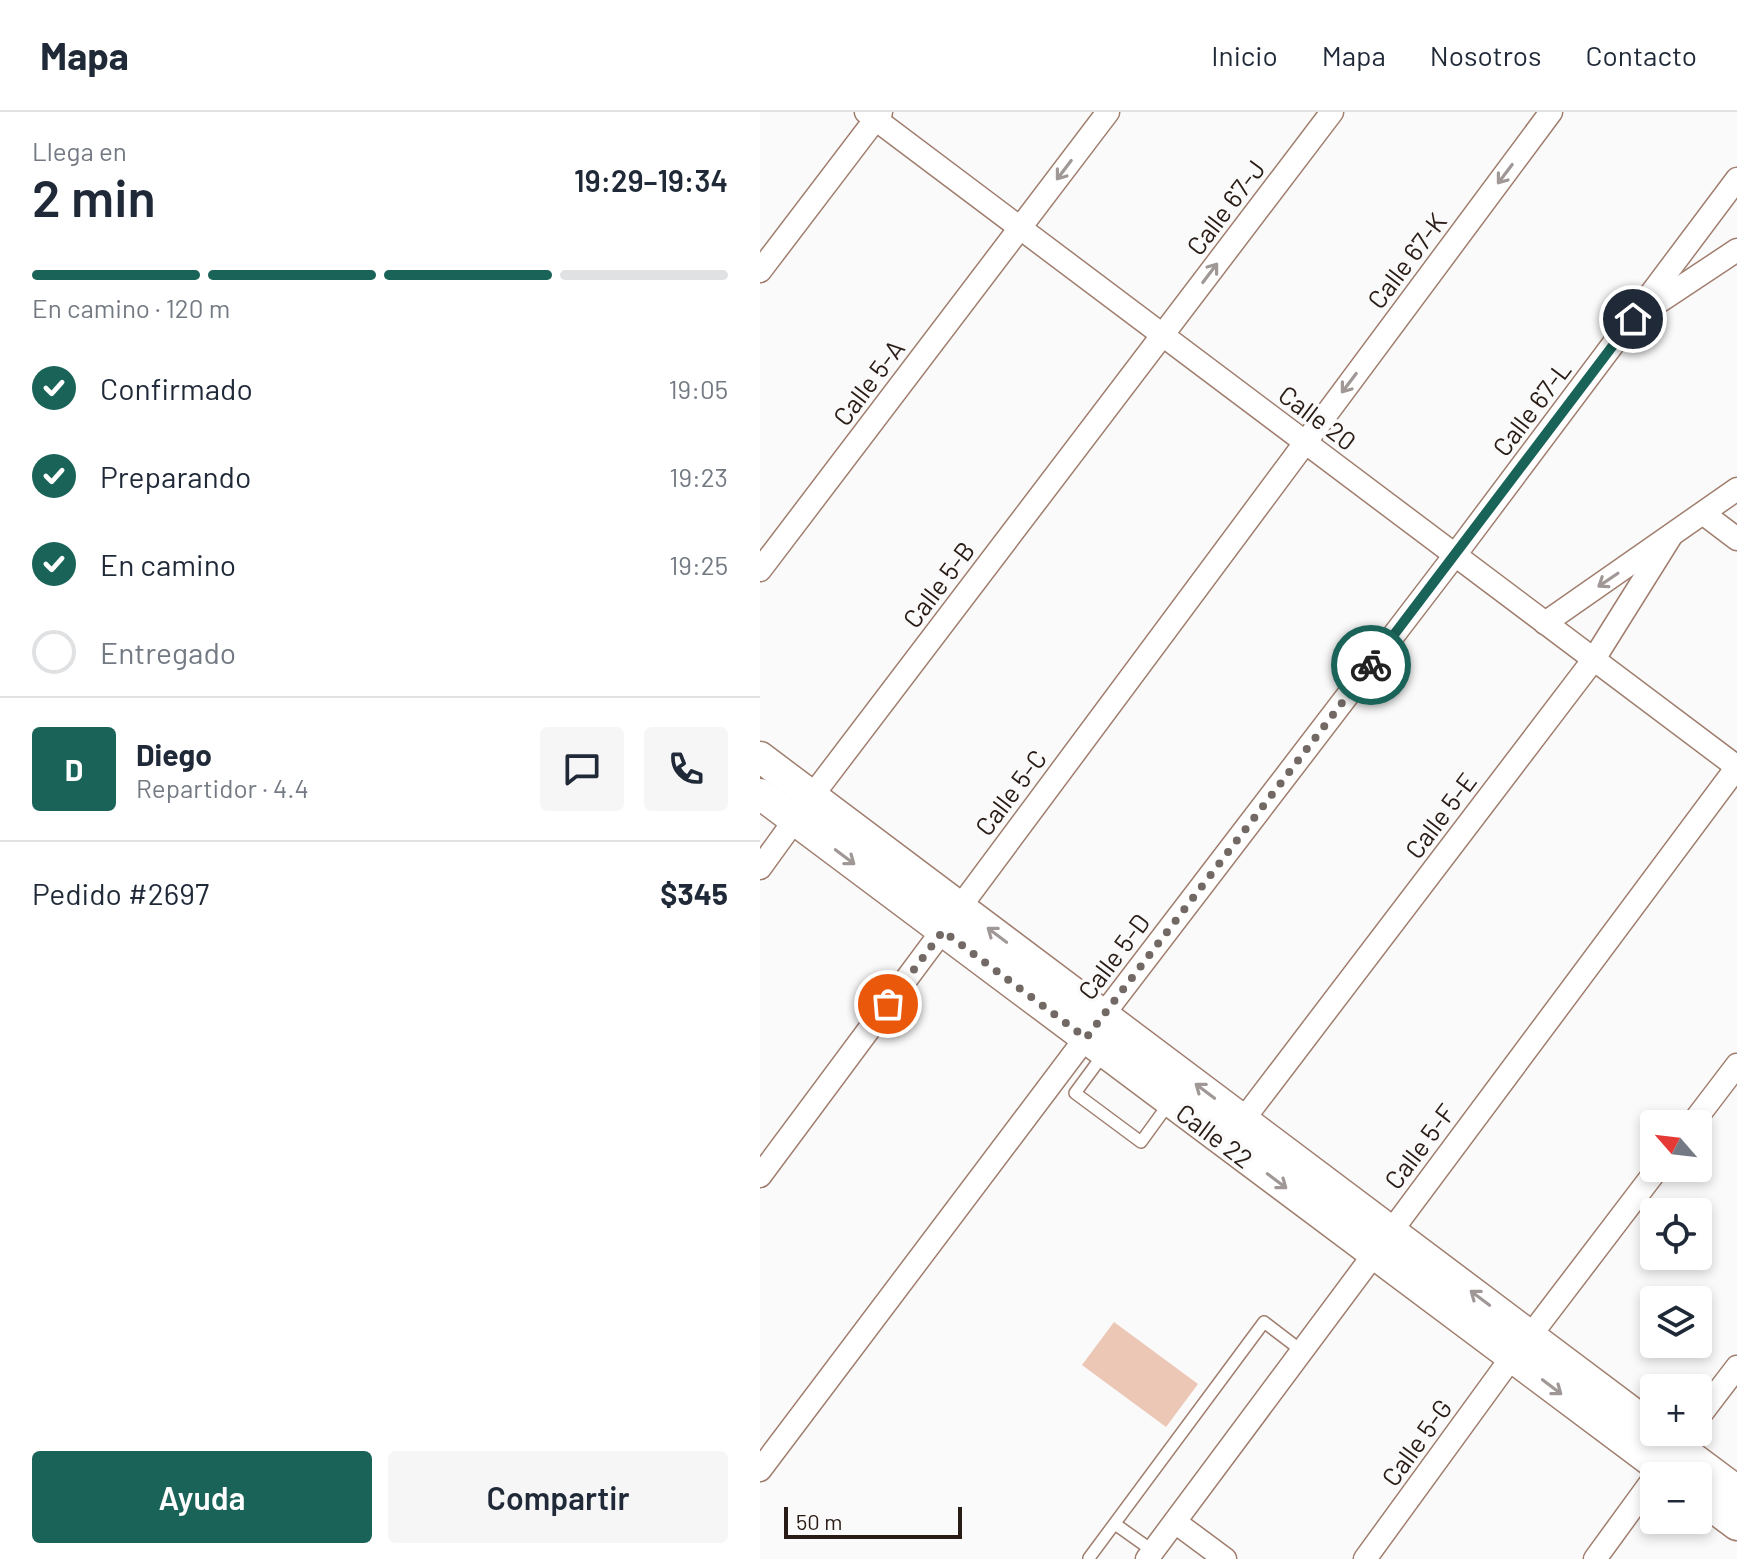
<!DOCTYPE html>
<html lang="es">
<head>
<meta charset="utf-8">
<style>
	:root { --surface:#fff; --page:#f6f6f7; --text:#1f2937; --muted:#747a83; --line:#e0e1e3; --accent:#196358 }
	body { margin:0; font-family:Barlow,sans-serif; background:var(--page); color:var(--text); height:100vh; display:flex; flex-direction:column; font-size:30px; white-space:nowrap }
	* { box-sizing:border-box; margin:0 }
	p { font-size:26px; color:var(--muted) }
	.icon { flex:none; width:44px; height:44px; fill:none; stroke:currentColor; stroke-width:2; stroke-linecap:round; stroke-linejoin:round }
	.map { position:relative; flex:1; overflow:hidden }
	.sheet { display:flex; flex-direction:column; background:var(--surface); width:760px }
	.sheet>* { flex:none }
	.needle { width:52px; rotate:298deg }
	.buttons { position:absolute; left:880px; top:998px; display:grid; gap:16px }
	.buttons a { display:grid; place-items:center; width:72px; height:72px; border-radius:8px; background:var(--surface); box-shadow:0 4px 12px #0003; font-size:40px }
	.scale { position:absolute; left:24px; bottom:20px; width:178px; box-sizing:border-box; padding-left:8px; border:4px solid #291b15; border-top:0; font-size:22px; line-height:28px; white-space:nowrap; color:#291b15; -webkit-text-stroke:6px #fafafa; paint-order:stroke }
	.pin { position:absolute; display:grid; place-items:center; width:68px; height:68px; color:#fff; margin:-34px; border:4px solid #fff; border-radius:50%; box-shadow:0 2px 8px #0007 }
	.courier { position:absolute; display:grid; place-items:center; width:80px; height:80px; margin:-40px; border:6px solid #196358; border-radius:50%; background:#fff; color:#222; box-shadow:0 2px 10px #0007 }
	.headline em { font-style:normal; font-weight:600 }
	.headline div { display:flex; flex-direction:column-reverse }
	.headline { display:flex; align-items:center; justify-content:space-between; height:136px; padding:0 32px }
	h1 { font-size:52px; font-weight:600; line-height:60px }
	.bar { display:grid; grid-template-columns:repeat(4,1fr); gap:12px 8px; align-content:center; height:96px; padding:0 32px }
	.bar i { height:10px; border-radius:6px; background:var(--line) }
	.bar .selected { background:var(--accent) }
	.bar p { grid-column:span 4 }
	.line { display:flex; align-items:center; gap:20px; padding:0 32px; border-top:2px solid var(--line) }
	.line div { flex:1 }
	.round { display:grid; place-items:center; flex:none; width:84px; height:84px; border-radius:8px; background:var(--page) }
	ol { padding:0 32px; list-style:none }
	li { display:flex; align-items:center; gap:24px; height:88px }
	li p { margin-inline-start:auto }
	li .icon { padding:8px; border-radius:50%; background:var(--accent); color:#fff; stroke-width:4 }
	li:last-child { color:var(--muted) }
	li i { width:44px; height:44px; border:4px solid var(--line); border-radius:50% }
	.cta { display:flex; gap:16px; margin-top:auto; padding:16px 32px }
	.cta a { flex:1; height:92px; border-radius:8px; background:var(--accent); color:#fff; font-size:32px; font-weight:600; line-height:92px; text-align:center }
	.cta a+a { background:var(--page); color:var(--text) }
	header { display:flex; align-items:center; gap:48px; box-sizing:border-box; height:112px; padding:0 40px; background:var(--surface); border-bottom:2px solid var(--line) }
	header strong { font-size:38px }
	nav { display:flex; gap:44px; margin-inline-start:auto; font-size:28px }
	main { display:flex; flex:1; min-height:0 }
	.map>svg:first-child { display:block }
</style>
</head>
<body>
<header>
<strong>Mapa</strong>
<nav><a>Inicio</a><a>Mapa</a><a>Nosotros</a><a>Contacto</a></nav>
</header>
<main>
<section class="sheet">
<div class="headline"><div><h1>2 min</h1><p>Llega en</p></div><em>19:29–19:34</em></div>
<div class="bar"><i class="selected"></i><i class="selected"></i><i class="selected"></i><i></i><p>En camino · 120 m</p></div>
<ol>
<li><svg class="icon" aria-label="check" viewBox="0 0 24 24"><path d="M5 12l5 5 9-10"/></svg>Confirmado<p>19:05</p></li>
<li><svg class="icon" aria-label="check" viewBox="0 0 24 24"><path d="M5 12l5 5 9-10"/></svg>Preparando<p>19:23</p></li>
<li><svg class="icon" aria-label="check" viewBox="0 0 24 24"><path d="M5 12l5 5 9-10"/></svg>En camino<p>19:25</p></li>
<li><i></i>Entregado</li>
</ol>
<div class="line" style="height:144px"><b class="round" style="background:var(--accent);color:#fff">D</b><div><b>Diego</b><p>Repartidor · 4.4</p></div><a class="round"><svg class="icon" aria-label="chat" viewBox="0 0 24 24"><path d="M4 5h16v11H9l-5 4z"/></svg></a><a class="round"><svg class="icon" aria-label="phone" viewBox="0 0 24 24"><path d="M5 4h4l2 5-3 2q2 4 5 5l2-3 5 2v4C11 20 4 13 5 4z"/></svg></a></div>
<div class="line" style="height:104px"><div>Pedido #2697</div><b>$345</b></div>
<div class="cta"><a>Ayuda</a><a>Compartir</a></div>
</section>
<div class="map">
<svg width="977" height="1447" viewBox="0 0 977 1447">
	<rect width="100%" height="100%" fill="#fafafa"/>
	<polygon fill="#ecc7b6" points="354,1210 438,1272 406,1315 322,1253"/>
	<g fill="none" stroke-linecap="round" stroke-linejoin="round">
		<defs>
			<g id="lane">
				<polyline points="343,943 315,981 381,1030 410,990"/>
				<polyline points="355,1412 393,1439"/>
				<polyline points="329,1446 504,1210 542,1239"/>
			</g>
			<g id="street">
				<polyline points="106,0 977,655"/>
				<polyline points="0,159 121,0"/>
				<polyline points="888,197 977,138"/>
				<polyline points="944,402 977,427"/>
				<polyline points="0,458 348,0"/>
				<polyline points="785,511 977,377"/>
				<polyline points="0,756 52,684 572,0"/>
				<polyline points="483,1008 834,547 911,424"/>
				<polyline points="932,1012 977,953"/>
				<polyline points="0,1064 791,0"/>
				<polyline points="770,1224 898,1056"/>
				<polyline points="938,1306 977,1255"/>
				<polyline points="0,1358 343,903 695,443 977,67"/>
				<polyline points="415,1410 465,1447"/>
				<polyline points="387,1447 977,655"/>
				<polyline points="605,1447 752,1245"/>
				<polyline points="835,1447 894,1366"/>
			</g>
			<g id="secondary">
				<polyline points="0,645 894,1317"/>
				<polyline points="0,682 911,1364"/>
				<polyline points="898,1320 977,1379"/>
				<polyline points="938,1384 977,1413"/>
			</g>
		</defs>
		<use href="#lane" stroke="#a07e6e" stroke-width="14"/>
		<use href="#street" stroke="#a07e6e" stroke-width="25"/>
		<use href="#secondary" stroke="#a07e6e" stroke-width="33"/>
		<use href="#lane" stroke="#fff" stroke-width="11"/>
		<use href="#street" stroke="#fff" stroke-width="22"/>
		<use href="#secondary" stroke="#fff" stroke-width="30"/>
	</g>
	<defs><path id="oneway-shaft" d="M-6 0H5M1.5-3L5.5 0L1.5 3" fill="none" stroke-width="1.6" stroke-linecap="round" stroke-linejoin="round" transform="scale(2)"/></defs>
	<g stroke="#9f9896">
		<use href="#oneway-shaft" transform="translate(304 58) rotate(127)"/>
		<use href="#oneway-shaft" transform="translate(745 62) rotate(127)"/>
		<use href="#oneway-shaft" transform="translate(450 161) rotate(-53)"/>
		<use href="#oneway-shaft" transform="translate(589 271) rotate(127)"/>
		<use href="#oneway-shaft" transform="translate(848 468) rotate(146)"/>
		<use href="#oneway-shaft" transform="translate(85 745) rotate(37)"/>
		<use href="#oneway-shaft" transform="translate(237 823) rotate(-143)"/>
		<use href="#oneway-shaft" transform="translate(445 979) rotate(-143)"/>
		<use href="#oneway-shaft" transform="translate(517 1069) rotate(37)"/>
		<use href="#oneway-shaft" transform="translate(720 1186) rotate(-143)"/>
		<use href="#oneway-shaft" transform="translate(792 1275) rotate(37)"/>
	</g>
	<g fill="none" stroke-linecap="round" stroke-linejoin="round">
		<polyline stroke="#726965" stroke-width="8" stroke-dasharray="0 14.4" points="128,892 183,819 326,926 611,553"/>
		<polyline stroke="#196358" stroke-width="10" points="611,553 873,207"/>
	</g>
	<g text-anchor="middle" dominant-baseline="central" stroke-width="7" stroke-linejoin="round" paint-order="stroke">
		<g font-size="26" fill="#291b15" stroke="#fafafa">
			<text transform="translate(465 95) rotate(-53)">Calle 67-J</text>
			<text transform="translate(646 148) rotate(-53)">Calle 67-K</text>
			<text transform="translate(108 270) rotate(-53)">Calle 5-A</text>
			<text transform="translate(771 296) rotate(-53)">Calle 67-L</text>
			<text transform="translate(558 305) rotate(37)">Calle 20</text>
			<text transform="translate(178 472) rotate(-53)">Calle 5-B</text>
			<text transform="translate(250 680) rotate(-53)">Calle 5-C</text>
			<text transform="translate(680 703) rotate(-53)">Calle 5-E</text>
			<text transform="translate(353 844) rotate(-53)">Calle 5-D</text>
			<text transform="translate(455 1023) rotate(37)">Calle 22</text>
			<text transform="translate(659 1034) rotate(-53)">Calle 5-F</text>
			<text transform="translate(656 1330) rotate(-54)">Calle 5-G</text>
		</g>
	</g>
</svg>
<div class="buttons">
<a><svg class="needle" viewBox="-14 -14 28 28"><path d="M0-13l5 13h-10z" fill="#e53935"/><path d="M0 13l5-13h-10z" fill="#747a83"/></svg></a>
<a><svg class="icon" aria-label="locate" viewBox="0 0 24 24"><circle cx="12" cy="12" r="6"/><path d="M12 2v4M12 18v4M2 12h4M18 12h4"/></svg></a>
<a><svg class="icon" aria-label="layers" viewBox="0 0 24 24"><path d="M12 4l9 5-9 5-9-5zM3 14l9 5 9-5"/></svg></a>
<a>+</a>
<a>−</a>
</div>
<div class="scale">50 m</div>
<div class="pin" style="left:128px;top:892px;background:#ea580c"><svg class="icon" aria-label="bag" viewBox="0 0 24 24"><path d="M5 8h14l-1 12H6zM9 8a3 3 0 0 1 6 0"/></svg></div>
<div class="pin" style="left:873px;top:207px;background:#1f2937"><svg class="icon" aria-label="home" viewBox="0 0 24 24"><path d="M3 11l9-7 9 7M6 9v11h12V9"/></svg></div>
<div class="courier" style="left:611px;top:553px"><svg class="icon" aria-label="bike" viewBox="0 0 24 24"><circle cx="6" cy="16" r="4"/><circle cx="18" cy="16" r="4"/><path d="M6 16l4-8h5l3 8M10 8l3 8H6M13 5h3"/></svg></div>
</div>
</main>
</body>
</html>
